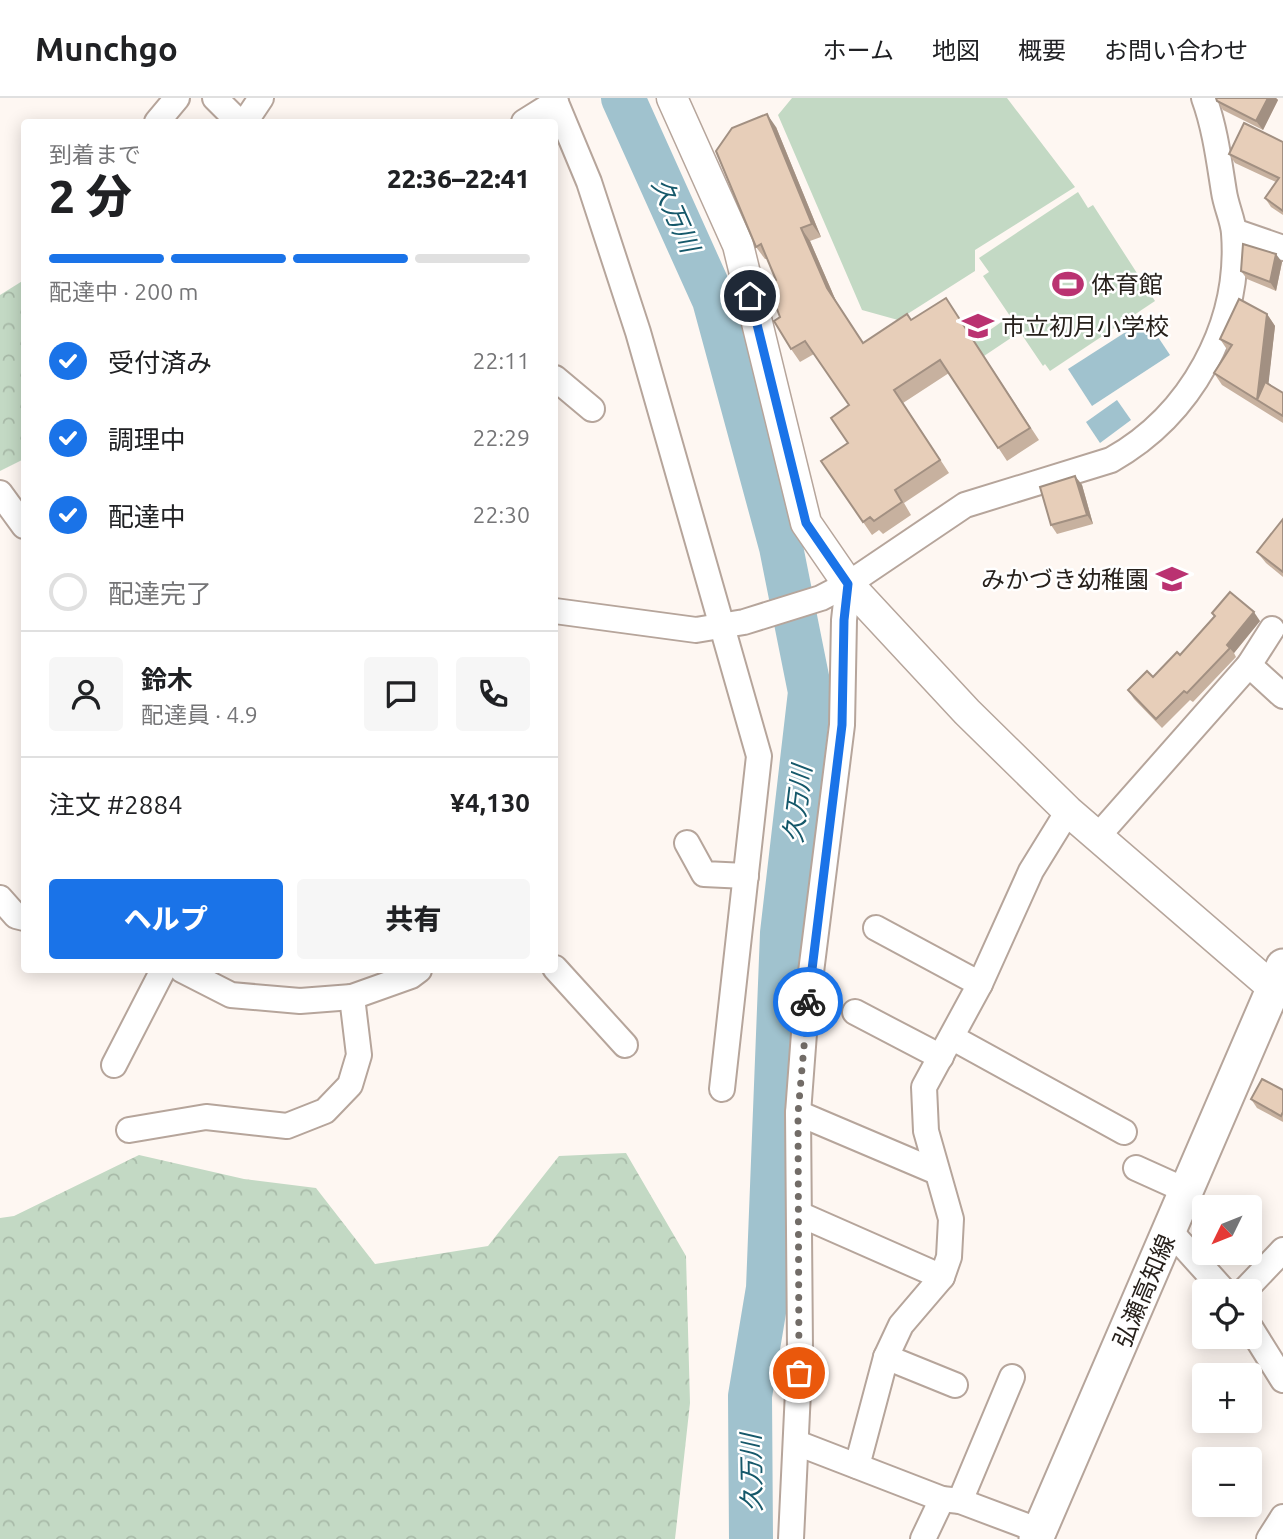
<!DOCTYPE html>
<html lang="ja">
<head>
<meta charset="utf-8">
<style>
	:root { --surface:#fff; --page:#f6f6f6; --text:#202124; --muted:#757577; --line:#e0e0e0; --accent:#1a73e8 }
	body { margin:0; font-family:Ubuntu,"Noto Sans JP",sans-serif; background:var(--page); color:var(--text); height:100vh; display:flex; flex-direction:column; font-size:26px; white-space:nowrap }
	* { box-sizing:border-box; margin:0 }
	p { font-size:23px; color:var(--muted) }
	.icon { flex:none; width:38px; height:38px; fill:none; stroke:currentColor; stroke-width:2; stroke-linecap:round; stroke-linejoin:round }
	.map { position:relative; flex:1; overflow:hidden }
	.panel { position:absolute; left:21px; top:21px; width:537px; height:854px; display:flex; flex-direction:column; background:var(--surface); border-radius:7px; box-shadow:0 4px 18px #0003 }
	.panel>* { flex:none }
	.needle { width:46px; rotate:227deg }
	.controls { position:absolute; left:1192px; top:1097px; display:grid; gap:14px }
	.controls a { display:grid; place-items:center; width:70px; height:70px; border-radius:7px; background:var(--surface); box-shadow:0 4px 18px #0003; font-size:35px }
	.pin { position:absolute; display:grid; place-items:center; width:60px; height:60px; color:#fff; margin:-30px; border:4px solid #fff; border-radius:50%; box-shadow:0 2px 7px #0007 }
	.courier { position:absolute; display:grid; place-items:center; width:70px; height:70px; margin:-35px; border:5px solid #1a73e8; border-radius:50%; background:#fff; color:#222; box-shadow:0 2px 9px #0007 }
	.head em { font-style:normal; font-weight:800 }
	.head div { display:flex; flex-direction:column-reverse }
	.head { display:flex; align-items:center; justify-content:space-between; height:119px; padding:0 28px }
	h1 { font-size:46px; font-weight:800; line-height:52px }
	.bar { display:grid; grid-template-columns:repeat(4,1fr); gap:10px 7px; align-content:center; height:84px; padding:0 28px }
	.bar i { height:9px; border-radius:5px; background:var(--line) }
	.bar .selected { background:var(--accent) }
	.bar p { grid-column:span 4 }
	.line { display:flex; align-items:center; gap:18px; padding:0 28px; border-top:2px solid var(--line) }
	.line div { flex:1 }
	.round { display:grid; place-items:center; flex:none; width:74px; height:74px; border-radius:7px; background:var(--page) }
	ol { padding:0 28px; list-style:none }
	li { display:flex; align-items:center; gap:21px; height:77px }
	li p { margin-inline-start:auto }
	li .icon { padding:7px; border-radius:50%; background:var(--accent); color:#fff; stroke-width:4 }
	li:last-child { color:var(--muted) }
	li i { width:38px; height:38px; border:4px solid var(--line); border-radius:50% }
	.cta { display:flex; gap:14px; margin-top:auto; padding:14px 28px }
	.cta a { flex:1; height:80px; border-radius:7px; background:var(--accent); color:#fff; font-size:28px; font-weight:800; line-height:80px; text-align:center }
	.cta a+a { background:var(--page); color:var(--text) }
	header { display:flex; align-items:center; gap:42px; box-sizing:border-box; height:98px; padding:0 35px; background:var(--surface); border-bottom:2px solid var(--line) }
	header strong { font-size:33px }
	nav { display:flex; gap:38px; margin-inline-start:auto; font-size:24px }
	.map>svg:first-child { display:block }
</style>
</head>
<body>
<header>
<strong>Munchgo</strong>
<nav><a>ホーム</a><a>地図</a><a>概要</a><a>お問い合わせ</a></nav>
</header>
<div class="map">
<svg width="1283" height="1441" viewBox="0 0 1283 1441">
	<defs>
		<pattern id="forest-crowns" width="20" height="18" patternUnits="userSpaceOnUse" patternTransform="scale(1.75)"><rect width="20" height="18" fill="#c3d9c4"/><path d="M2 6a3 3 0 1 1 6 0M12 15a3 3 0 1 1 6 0" fill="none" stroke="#a8baa8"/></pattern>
	</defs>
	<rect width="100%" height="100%" fill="#fef7f2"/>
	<g fill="url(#forest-crowns)">
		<polygon points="24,182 24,361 0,373 0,197"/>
		<polygon points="626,1055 686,1158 690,1305 675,1441 0,1441 0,1120 14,1118 139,1057 244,1081 316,1090 375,1166 488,1148 559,1058"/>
	</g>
	<g fill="#c3d9c4">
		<polygon points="792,0 1007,0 1075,89 975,152 975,173 898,222 862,212 778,17"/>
		<polygon points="1078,94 1088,110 1093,107 1155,203 1050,273 1045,266 1043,268 1020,234 984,258 974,243 1010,218 983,178 989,174 979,160"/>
	</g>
	<g fill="#a0c2ce">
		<polygon points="1146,221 1170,257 1092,308 1068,271"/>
		<polygon points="1117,302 1131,322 1100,345 1086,324"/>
	</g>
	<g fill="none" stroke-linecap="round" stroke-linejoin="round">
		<polyline stroke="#a0c2ce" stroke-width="44" points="623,0 714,202 781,449 810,594 782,835 768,1190 750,1298 751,1441"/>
		<defs>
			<g id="minor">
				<polyline points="215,0 239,24"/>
				<polyline points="554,0 589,84 638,234 759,658 722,991"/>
				<polyline points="157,24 177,0"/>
				<polyline points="245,24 261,0"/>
				<polyline points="524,24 556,4"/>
				<polyline points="1234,133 1283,150"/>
				<polyline points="555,280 592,311"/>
				<polyline points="0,395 24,428"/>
				<path d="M555 513 696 532 744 524 821 500 848 486 965 407 1111 362C1191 317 1241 227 1234 135 1233 122 1226 108 1224 94 1219 63 1215 30 1204 0"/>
				<polyline points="1249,567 1283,598"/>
				<polyline points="1098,738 1249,567 1272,531"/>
				<polyline points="687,745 704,776 746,778"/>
				<polyline points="0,800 16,818 24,820"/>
				<polyline points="876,830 980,886"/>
				<polyline points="555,870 625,947"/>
				<polyline points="182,872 231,897 300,903 352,899 411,878 419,872"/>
				<polyline points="855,914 941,959"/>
				<polyline points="953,940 1124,1034"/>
				<polyline points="114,967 163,872"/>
				<polyline points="798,1015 937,1074"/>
				<polyline points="129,1032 206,1019 287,1028 325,1013 350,987 359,957 352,899"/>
				<polyline points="1136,1070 1187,1093"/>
				<polyline points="799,1116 942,1179"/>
				<polyline points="1170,1133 1225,1194"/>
				<polyline points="1243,1194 1283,1152"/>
				<polyline points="1250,1229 1283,1282"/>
				<polyline points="886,1259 955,1287"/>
				<polyline points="797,1345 942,1401 960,1403 1040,1433"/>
				<polyline points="857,1368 886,1259 901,1227 942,1179 949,1159 951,1121 926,1033 924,989 980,886 1031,773 1068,713"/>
				<polyline points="960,1403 1012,1279"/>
				<polyline points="791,1441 800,1251 798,1015 805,922 842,627 844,522 848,486"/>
				<polyline points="923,1441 942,1401"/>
				<polyline points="1269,1441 1283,1419"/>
			</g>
			<polyline id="tertiary" points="672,0 738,147 806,425 848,486 967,614 1068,713 1273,890"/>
			<polyline id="secondary" points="1036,1441 1283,868"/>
		</defs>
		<use href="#minor" stroke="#b6a59b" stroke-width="28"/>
		<use href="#tertiary" stroke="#b6a59b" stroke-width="33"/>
		<use href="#secondary" stroke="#b6a59b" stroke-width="37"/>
		<use href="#minor" stroke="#fff" stroke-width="24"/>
		<use href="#tertiary" stroke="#fff" stroke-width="30"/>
		<use href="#secondary" stroke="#fff" stroke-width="33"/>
	</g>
	<g fill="#c7b19f">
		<polygon points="1216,0 1276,0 1278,2 1263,32 1223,12"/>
		<polygon points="776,29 821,139 810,143 836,203 863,245 912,222 946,200 1039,342 1007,363 949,275 903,305 949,375 904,405 911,417 883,436 879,432 872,437 821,363 848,345 849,307 814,256 800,264 791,251 780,219 776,182 767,161 765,161 756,149"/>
		<polygon points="1283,44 1283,117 1271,109 1265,100 1276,84 1235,65 1229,56"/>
		<polygon points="1282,164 1276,193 1247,181 1241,173"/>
		<polygon points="1267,216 1275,228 1268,286 1283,295 1283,325 1222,287 1214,275 1228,253 1220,241"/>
		<polygon points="1075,378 1082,387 1093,426 1057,436 1051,427"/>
		<polygon points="1283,421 1283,479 1266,465 1257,454"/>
		<polygon points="1212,515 1260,523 1234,555 1236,559 1193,604 1190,602 1162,630 1134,601 1128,592 1153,579 1180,557 1214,518"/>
		<polygon points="1283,992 1283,1024 1257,1010 1251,1001"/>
	</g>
	<g fill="#a29082">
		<polygon points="1268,0 1276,0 1278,2 1263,32 1256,23"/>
		<polygon points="767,16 776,29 821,139 812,126"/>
		<polygon points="801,130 810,143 836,203 827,190"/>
		<polygon points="1276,156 1282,164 1276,193 1270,184"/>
		<polygon points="1267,216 1275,228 1266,308 1257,302"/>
		<polygon points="1075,378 1082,387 1093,426 1087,417"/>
		<polygon points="1254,514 1260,523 1234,555 1227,547"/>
	</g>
	<g fill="#e7ceb9" stroke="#a29082" stroke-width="2">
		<polygon points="1216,0 1268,0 1256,23 1217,3"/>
		<polygon points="767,16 812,126 801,130 827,190 863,245 907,216 911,222 946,200 1030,330 998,350 940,262 894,292 940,362 895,392 902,404 874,423 870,419 863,424 821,363 848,345 831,320 849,307 805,243 791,251 774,223 780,219 767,185 776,182 761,146 756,149 716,53 732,30"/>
		<polygon points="1244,25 1283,44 1283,113 1265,100 1279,80 1229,56"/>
		<polygon points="1243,146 1276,156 1270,184 1241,173"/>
		<polygon points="1239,201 1267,216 1257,302 1265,284 1283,295 1283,318 1214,275 1232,247 1220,241"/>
		<polygon points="1075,378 1087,417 1051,427 1040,389"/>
		<polygon points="1283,421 1283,474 1257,454"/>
		<polygon points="1230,494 1254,514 1227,547 1230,550 1187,595 1184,593 1156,621 1128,592 1147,573 1153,579 1177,554 1180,557 1215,518 1212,515"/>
		<polygon points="1262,981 1283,992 1283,1014 1281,1018 1251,1001"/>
	</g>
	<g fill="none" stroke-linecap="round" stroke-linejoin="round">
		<polyline stroke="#726c67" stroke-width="7" stroke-dasharray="0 12.6" points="799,1275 798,1015 808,904"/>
		<polyline stroke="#1a73e8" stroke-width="9" points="750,198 806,425 848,486 844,522 842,627 808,904"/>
	</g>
	<defs>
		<symbol id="stadium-bare" viewBox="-9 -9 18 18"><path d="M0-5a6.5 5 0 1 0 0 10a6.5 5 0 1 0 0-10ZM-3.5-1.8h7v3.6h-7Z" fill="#ba3271" stroke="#fff" stroke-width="2.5" paint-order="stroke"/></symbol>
		<symbol id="school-bare" viewBox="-9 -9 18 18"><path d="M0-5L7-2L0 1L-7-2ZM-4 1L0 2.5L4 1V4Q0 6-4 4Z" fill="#ba3271" stroke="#fff" stroke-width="2.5" paint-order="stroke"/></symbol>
	</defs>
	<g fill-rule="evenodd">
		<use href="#stadium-bare" x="1046" y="164" width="44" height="44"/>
		<use href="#school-bare" x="956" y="206" width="44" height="44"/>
		<use href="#school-bare" x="1150" y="459" width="44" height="44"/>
	</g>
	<g text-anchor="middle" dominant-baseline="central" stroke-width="5" stroke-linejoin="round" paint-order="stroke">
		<g font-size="24" fill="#27211c" stroke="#fff" text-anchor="start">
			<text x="1091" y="186">体育館</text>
			<text x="1001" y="228">市立初月小学校</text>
			<text x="1149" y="481" text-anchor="end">みかづき幼稚園</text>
		</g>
		<g font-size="24" fill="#27211c" stroke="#fff">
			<text transform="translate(1144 1193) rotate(-67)">弘瀬高知線</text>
		</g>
		<g font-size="26" font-style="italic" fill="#15586a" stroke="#fff">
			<text transform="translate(676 117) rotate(66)">久万川</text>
			<text transform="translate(797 706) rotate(-83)">久万川</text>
			<text transform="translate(751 1375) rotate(-91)">久万川</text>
		</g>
	</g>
</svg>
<div class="controls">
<a><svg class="needle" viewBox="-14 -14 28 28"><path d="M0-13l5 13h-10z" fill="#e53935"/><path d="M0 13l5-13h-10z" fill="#757577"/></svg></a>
<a><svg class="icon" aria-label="locate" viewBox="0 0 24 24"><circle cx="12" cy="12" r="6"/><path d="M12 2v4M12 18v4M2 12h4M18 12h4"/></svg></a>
<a>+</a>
<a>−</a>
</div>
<div class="pin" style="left:799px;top:1275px;background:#ea580c"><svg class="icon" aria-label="bag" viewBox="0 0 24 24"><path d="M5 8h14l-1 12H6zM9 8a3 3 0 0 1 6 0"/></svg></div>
<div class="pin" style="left:750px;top:198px;background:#1f2937"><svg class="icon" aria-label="home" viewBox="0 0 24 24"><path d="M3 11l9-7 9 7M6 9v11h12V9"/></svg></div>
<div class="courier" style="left:808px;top:904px"><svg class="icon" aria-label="bike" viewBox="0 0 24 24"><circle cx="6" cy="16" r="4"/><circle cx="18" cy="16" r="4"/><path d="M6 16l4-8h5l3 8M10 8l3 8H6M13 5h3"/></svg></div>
<section class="panel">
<div class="head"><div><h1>2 分</h1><p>到着まで</p></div><em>22:36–22:41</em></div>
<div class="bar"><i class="selected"></i><i class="selected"></i><i class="selected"></i><i></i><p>配達中 · 200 m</p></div>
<ol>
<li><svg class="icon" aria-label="check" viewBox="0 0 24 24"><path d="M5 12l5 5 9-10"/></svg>受付済み<p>22:11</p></li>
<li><svg class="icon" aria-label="check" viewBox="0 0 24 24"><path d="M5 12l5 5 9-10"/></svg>調理中<p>22:29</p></li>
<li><svg class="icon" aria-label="check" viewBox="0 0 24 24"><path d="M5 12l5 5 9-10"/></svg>配達中<p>22:30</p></li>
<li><i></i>配達完了</li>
</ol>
<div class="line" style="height:126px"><a class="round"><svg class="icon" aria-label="person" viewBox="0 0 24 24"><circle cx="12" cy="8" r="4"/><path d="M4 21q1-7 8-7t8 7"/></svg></a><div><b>鈴木</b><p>配達員 · 4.9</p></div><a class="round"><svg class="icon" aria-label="chat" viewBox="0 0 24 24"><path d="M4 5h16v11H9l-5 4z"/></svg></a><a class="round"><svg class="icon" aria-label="phone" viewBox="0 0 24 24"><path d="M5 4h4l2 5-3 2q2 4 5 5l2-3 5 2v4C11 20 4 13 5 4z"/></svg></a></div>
<div class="line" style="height:91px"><div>注文 #2884</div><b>¥4,130</b></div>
<div class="cta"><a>ヘルプ</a><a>共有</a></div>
</section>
</div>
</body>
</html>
